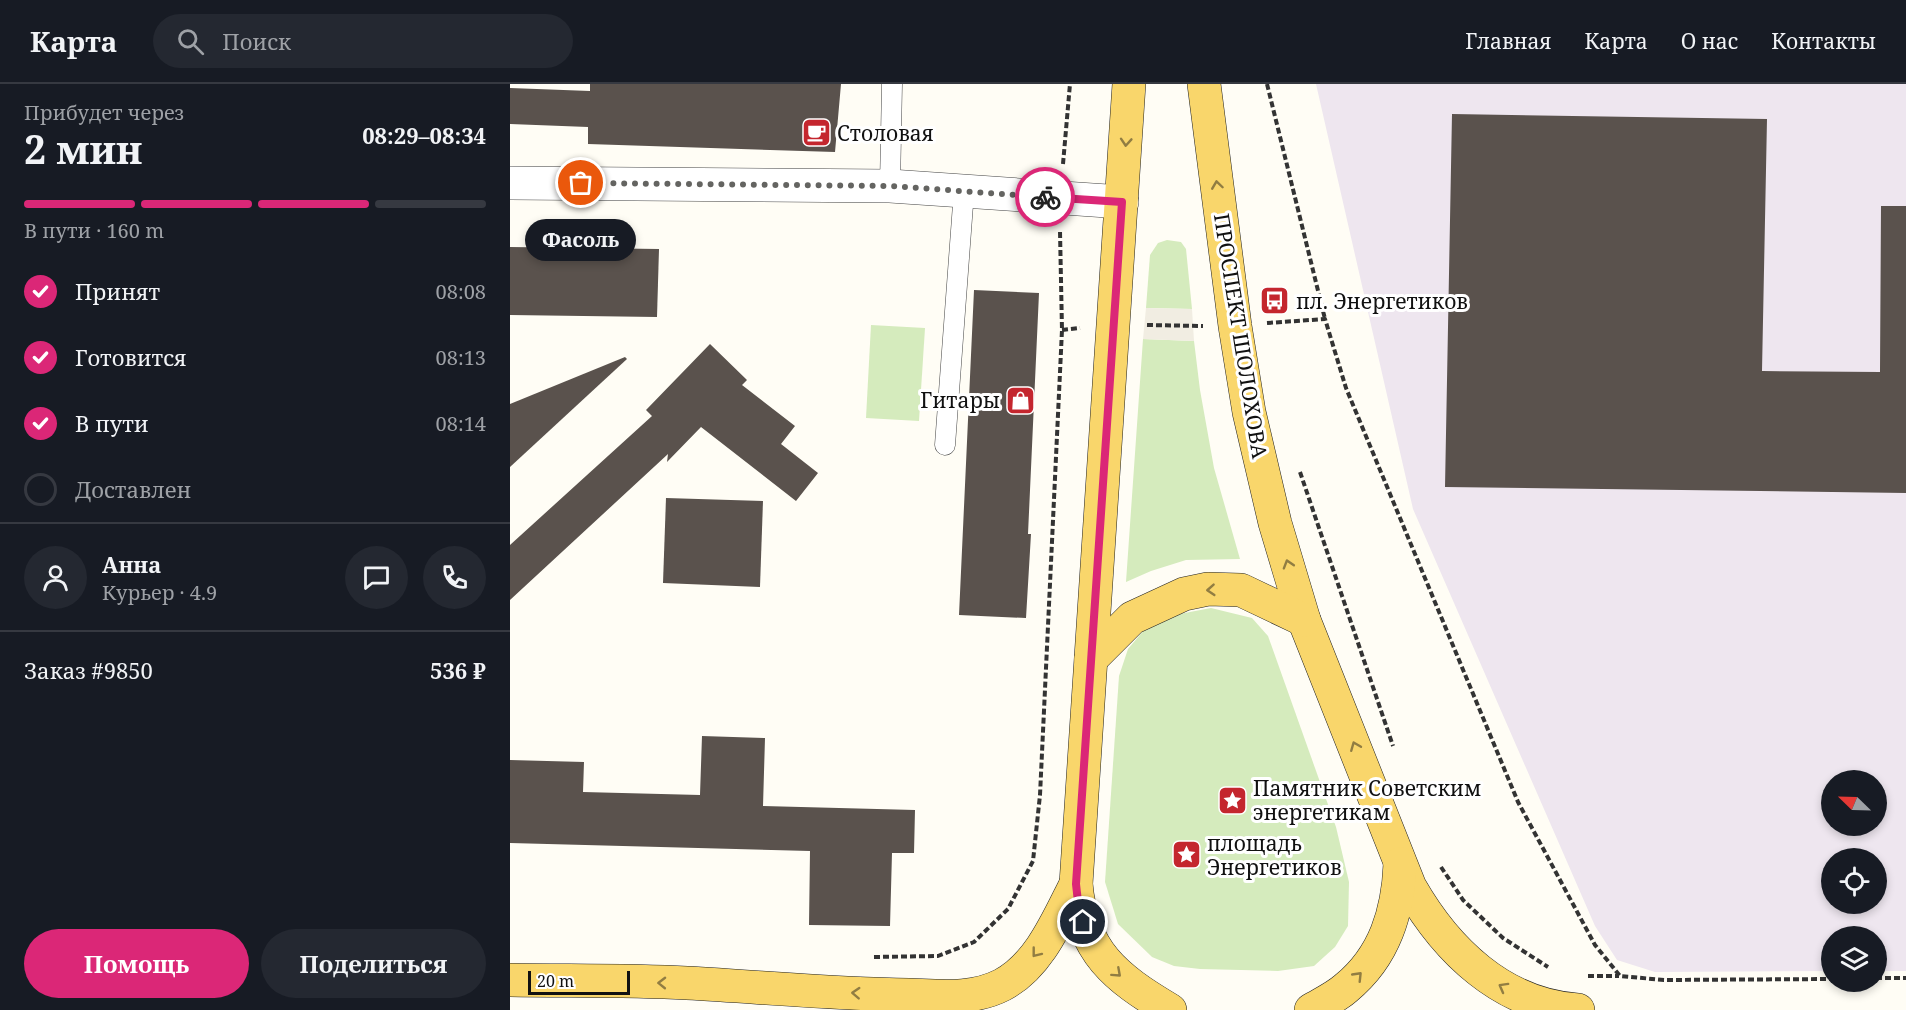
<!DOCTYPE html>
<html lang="ru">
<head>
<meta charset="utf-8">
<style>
	:root { --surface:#171b24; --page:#242831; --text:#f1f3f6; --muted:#9ea1a6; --line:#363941; --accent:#db2777 }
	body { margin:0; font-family:"Noto Serif",serif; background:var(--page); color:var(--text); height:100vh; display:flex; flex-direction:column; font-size:22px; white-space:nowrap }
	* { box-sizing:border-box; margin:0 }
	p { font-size:20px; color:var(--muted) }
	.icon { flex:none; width:33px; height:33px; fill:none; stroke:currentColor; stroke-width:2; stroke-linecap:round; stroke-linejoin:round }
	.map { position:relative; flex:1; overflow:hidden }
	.drawer { display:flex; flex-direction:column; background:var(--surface); width:510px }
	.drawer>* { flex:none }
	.needle { width:39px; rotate:293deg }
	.fabs { position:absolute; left:1311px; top:686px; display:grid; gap:12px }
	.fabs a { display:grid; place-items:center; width:66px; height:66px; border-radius:50%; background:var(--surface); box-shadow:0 3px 9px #0003; font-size:30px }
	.scale { position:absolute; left:18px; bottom:15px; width:102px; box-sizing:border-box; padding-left:6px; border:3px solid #111; border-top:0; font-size:16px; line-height:21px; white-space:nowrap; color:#111; -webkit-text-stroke:4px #fff; paint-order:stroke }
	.pin { position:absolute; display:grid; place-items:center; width:51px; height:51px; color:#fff; margin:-26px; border:3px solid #fff; border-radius:50%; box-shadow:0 2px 6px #0007 }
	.courier { position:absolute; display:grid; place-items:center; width:60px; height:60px; margin:-30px; border:4px solid #db2777; border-radius:50%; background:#fff; color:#222; box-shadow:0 2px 8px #0007 }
	.bubble { position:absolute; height:42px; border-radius:21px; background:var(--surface); box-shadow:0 3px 9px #0003; font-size:20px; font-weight:700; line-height:42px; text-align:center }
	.overview em { font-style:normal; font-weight:700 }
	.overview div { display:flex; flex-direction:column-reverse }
	.overview { display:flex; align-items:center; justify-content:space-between; height:102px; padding:0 24px }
	h1 { font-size:39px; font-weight:700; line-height:45px }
	.bar { display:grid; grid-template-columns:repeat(4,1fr); gap:9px 6px; align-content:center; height:72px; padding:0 24px }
	.bar i { height:8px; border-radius:4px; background:var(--line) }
	.bar .on { background:var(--accent) }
	.bar p { grid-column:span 4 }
	.line { display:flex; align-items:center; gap:15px; padding:0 24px; border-top:2px solid var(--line) }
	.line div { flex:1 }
	.round { display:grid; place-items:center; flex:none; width:63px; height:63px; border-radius:32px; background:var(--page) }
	ol { padding:0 24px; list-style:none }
	li { display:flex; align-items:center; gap:18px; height:66px }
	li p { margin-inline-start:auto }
	li .icon { padding:6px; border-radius:50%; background:var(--accent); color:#fff; stroke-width:4 }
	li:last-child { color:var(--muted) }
	li i { width:33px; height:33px; border:3px solid var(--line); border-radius:50% }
	.action { display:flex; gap:12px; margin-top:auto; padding:12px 24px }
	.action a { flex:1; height:69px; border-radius:36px; background:var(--accent); color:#fff; font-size:24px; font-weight:700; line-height:69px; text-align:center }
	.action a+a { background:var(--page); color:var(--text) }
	header { display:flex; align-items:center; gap:36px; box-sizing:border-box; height:84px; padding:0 30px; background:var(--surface); border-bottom:2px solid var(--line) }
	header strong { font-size:28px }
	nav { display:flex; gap:33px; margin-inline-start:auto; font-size:21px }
	.search { width:420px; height:54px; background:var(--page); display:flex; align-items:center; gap:15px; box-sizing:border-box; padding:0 21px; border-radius:33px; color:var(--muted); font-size:22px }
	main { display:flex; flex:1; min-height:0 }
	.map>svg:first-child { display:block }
</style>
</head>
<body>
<header>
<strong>Карта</strong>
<div class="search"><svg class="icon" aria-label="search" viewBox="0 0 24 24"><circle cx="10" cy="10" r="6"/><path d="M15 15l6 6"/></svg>Поиск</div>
<nav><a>Главная</a><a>Карта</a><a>О нас</a><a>Контакты</a></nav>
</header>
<main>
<section class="drawer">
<div class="overview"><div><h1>2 мин</h1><p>Прибудет через</p></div><em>08:29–08:34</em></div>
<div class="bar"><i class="on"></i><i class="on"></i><i class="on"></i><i></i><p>В пути · 160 m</p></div>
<ol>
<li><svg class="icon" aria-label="check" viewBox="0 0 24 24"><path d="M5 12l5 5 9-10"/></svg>Принят<p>08:08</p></li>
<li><svg class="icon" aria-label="check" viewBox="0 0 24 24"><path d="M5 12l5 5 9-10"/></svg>Готовится<p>08:13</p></li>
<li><svg class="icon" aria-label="check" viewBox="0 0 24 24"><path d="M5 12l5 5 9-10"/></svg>В пути<p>08:14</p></li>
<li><i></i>Доставлен</li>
</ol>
<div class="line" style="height:108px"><a class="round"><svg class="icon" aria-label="person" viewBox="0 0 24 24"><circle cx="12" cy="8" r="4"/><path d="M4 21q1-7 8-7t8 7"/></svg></a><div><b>Анна</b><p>Курьер · 4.9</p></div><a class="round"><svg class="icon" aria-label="chat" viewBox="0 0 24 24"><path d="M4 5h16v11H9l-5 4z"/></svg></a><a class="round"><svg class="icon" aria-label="phone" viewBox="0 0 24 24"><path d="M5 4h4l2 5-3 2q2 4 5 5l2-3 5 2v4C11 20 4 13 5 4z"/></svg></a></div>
<div class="line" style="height:78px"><div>Заказ #9850</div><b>536 ₽</b></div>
<div class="action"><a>Помощь</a><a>Поделиться</a></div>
</section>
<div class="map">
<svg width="1396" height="926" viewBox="0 0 1396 926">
	<rect width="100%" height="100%" fill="#fffdf5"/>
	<path fill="#eee6ef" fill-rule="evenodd" d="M806 0H1396V887H1367L1366 852H1322L1321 887 1145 888 1107 876 1085 842 903 425ZM1322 696H1366V741H1322ZM1322 774H1366V819H1322Z"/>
	<g fill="#d5ebbd">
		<polygon points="657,156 671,158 676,165 682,225 636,224 640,171 648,159"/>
		<polygon points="361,241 415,244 409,337 356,334"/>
		<polygon points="633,255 684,257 690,306 704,384 730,475 676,476 641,487 616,498"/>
		<polygon points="701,524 742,534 758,552 826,743 839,798 838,842 825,863 804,882 768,887 690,885 664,882 642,873 608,840 595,798 609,592 618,565 634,546 659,532"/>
	</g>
	<polygon fill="#f1ede2" points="636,224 682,225 684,257 633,255"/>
	<g fill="#5a524d">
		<polygon points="80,0 331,0 325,68 78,60 78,43 0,40 0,4 80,7"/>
		<polygon points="942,30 1257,35 1252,287 1370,288 1371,122 1396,122 1396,409 935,403"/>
		<polygon points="0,163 149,165 147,233 0,231"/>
		<polygon points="464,206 529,209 518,450 521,450 516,534 449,531"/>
		<polygon points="200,260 237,296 232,301 285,342 271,360 308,389 286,417 191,343 157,378 158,370 0,516 0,461 142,332 136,326"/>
		<polygon points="115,273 117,275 0,383 0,320"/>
		<polygon points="156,414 253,417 250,503 153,499"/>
		<polygon points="192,652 255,654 253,722 405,726 404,769 382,769 380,842 299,841 300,767 0,759 0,676 74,678 73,708 190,711"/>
	</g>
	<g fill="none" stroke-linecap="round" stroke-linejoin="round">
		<defs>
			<g id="service">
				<polyline points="380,102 382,0"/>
				<polyline points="435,361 454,107"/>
			</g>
			<polyline id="minor" points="0,99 380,102 612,118"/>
			<g id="primary">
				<path d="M619 0 566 800C572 868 606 894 660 926"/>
				<path d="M694 0 725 242 739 328 765 439 794 536 900 803C936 866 992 921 1068 926"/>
				<polyline points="581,575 622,534 674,510 698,505 731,506 794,536"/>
				<path d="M0 896C59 897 118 896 177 899 251 903 325 910 399 911 430 912 463 916 492 901 529 882 548 835 566 800"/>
				<path d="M801 926C813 919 826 913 836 904 875 872 888 828 890 780"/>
			</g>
		</defs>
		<use href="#service" stroke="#444" stroke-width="21"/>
		<use href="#minor" stroke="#444" stroke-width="34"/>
		<use href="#primary" stroke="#222" stroke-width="34"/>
		<g stroke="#333" stroke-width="4" stroke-dasharray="6 3" stroke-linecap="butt">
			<polyline points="757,0 815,235"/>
			<polyline points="553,80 560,0"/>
			<polyline points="757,239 815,235 836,304 1008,718 1085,861 1110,892 1154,896 1322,895"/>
			<polyline points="637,241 693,242"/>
			<polyline points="552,246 570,244"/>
			<polyline points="790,388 883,662"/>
			<polyline points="931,783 953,816 993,854 1038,883"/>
			<polyline points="364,873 428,872 464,858 498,825 523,777 530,711 552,246 550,147"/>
			<polyline points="1078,892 1109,892"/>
			<polyline points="1366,894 1396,894"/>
		</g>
		<use href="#service" stroke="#fff" stroke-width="20"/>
		<use href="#minor" stroke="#fff" stroke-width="33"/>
		<use href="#primary" stroke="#f9d66b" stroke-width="33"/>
	</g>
	<defs><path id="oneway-chevron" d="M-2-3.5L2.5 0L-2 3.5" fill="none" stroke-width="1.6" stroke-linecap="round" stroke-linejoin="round" transform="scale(1.5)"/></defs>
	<g stroke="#917d42">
		<use href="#oneway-chevron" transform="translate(616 58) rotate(94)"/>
		<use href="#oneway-chevron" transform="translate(707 101) rotate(-98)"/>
		<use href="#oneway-chevron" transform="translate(778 480) rotate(-107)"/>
		<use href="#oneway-chevron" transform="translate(701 506) rotate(176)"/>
		<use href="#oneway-chevron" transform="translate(845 662) rotate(-112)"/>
		<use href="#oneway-chevron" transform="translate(526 869) rotate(128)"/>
		<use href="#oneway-chevron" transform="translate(607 889) rotate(42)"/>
		<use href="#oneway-chevron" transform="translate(848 892) rotate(-46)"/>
		<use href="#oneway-chevron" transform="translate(152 899) rotate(-179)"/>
		<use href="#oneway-chevron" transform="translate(993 903) rotate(-151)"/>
		<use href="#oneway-chevron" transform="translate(346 909) rotate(-177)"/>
	</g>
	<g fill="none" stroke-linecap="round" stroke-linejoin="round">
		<polyline stroke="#646461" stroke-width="6" stroke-dasharray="0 10.8" points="71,99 380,102 535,113"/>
		<polyline stroke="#db2777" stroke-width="8" points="535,113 612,118 566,800 568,818 573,838"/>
	</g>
	<defs>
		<symbol id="cafe-square" viewBox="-11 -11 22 22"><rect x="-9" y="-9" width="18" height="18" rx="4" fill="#c4262e" stroke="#fff"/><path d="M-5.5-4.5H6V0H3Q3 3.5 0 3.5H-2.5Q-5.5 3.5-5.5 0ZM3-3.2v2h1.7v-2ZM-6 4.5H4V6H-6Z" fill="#fff"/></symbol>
		<symbol id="bus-square" viewBox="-11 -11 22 22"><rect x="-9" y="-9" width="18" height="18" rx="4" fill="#c4262e" stroke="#fff"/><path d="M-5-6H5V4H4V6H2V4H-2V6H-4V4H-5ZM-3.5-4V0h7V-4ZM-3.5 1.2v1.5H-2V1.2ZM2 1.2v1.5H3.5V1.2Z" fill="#fff"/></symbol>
		<symbol id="shop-square" viewBox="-11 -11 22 22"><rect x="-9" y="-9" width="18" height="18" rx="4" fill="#c4262e" stroke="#fff"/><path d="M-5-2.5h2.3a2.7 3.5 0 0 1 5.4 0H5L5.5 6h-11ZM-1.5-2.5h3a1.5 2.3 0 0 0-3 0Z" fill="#fff"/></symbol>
		<symbol id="sight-square" viewBox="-11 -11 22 22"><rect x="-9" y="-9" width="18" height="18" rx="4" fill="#c4262e" stroke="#fff"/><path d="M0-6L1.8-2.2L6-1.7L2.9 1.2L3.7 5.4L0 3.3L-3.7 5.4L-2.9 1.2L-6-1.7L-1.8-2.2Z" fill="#fff"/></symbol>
	</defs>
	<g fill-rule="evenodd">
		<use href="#cafe-square" x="290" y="32" width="33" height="33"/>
		<use href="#bus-square" x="748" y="200" width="33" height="33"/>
		<use href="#shop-square" x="494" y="300" width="33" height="33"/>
		<use href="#sight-square" x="706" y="700" width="33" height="33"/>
		<use href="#sight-square" x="660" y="754" width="33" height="33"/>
	</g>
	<g text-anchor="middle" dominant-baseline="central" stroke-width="6" stroke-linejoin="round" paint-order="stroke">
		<g font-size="21" fill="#111" stroke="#fff" text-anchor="start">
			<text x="327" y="49">Столовая</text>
			<text x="786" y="217">пл. Энергетиков</text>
			<text x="490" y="316" text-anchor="end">Гитары</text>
			<text x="743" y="704">Памятник Советским<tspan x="743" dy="24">энергетикам</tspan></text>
			<text x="697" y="759">площадь<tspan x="697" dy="24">Энергетиков</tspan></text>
		</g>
		<g font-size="21" fill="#111" stroke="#fff">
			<text transform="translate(731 252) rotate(81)">ПРОСПЕКТ ШОЛОХОВА</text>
		</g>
	</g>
</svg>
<div class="fabs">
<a><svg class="needle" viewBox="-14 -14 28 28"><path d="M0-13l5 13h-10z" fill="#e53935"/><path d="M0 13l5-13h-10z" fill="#9ea1a6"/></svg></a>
<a><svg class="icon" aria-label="locate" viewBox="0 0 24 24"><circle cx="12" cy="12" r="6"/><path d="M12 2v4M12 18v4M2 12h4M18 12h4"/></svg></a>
<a><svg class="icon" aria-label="layers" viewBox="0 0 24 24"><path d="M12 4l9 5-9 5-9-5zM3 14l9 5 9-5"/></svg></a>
</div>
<div class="scale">20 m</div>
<div class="pin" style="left:71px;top:99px;background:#ea580c"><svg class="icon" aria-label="bag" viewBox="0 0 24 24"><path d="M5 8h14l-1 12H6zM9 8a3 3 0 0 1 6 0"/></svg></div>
<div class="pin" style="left:573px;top:838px;background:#1f2937"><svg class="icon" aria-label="home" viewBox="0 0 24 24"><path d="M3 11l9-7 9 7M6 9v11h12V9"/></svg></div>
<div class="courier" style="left:535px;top:113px"><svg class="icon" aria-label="bike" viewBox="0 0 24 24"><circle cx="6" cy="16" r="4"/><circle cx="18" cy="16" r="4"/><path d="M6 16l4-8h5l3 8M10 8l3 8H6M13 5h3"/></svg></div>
<div class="bubble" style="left:15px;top:135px;width:111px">Фасоль</div>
</div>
</main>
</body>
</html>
